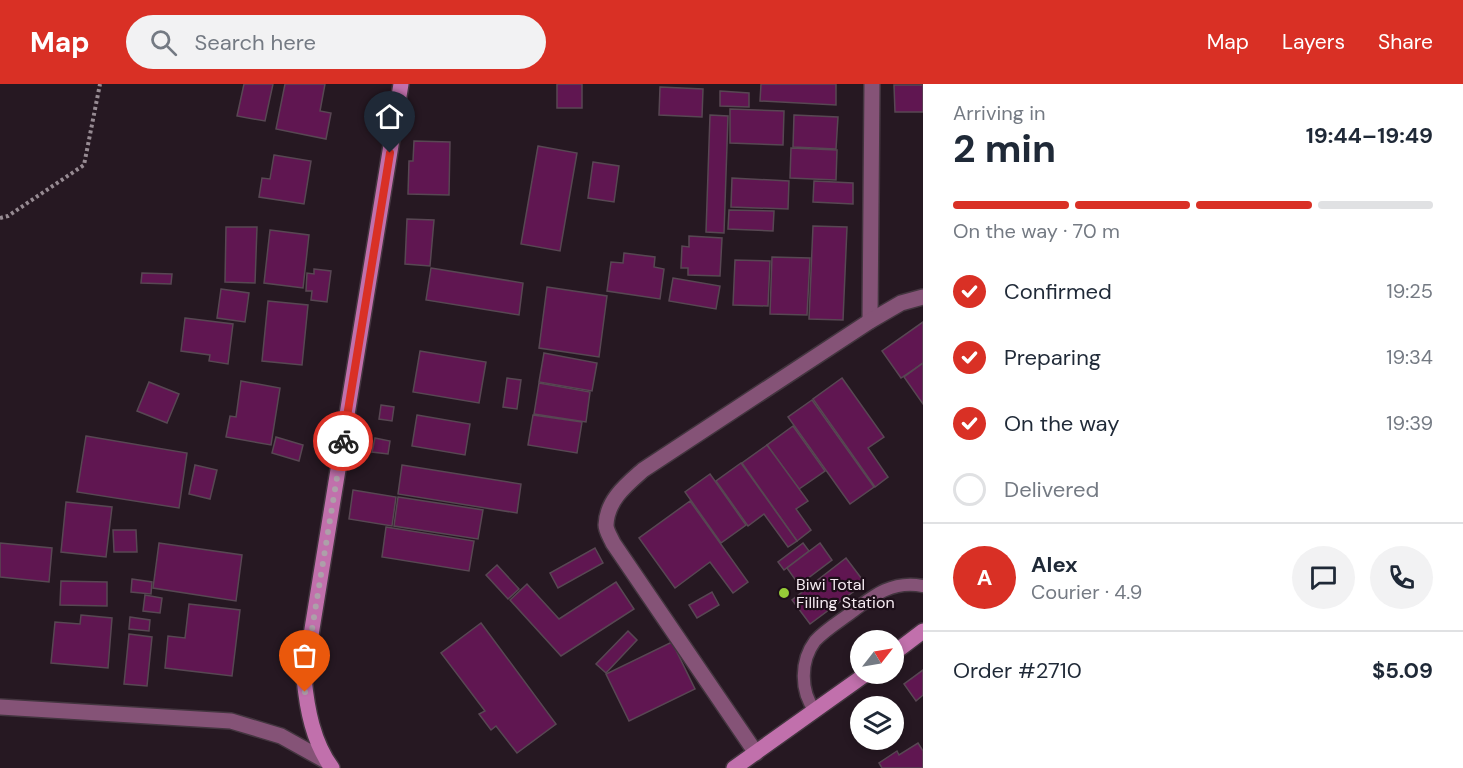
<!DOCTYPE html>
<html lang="en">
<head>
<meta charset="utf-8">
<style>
	:root { --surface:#fff; --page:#f2f2f3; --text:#1f2937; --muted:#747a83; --line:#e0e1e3; --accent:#d93025 }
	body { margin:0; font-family:"DM Sans",sans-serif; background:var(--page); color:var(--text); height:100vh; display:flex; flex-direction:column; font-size:22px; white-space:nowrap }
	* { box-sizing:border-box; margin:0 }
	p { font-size:20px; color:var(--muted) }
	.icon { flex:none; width:33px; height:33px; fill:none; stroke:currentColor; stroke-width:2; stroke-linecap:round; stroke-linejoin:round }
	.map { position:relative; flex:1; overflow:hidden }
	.drawer { display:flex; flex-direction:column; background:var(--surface); width:540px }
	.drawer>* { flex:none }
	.needle { width:39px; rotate:59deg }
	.tools { position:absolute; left:850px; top:546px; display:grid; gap:12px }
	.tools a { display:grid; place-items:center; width:54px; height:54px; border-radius:50%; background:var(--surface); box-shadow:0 3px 9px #0003; font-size:30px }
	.pin { position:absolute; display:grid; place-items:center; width:51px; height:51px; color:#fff; margin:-62px -26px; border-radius:50% 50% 50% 0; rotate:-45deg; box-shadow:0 0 6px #0007 }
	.pin .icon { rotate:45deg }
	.courier { position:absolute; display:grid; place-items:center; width:60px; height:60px; margin:-30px; border:4px solid #d93025; border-radius:50%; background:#fff; color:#222; box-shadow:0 2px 8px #0007 }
	.headline em { font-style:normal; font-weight:700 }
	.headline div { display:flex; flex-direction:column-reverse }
	.headline { display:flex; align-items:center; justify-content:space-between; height:102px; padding:0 30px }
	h1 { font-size:39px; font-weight:700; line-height:45px }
	.bar { display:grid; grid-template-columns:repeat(4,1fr); gap:9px 6px; align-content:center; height:72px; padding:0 30px }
	.bar i { height:8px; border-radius:4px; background:var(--line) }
	.bar .current { background:var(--accent) }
	.bar p { grid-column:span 4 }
	.line { display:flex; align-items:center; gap:15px; padding:0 30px; border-top:2px solid var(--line) }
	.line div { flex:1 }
	.round { display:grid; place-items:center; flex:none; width:63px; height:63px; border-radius:32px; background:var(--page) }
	ol { padding:0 30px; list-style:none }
	li { display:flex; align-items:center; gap:18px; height:66px }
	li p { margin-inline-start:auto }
	li .icon { padding:6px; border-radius:50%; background:var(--accent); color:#fff; stroke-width:4 }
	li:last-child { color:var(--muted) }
	li i { width:33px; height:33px; border:3px solid var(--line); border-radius:50% }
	header { display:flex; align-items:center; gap:36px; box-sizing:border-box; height:84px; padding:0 30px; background:var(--accent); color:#fff }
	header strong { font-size:28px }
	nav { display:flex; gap:33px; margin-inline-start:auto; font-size:21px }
	.search { width:420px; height:54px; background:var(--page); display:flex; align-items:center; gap:15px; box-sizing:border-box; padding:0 21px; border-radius:33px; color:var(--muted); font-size:22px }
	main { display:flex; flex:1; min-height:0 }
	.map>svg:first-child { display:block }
</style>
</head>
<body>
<header>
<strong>Map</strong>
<div class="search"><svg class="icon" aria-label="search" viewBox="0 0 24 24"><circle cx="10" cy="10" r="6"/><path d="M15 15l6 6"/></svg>Search here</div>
<nav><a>Map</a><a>Layers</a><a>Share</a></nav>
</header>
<main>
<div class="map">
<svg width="923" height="684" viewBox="0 0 923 684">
	<rect width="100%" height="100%" fill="#261822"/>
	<g fill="#601651" stroke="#584753" stroke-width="1.5">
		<polygon points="244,0 273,0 265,37 237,32"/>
		<polygon points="285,0 325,0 320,27 331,29 326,55 276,45"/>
		<rect x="557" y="0" width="25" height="24"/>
		<polygon points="761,0 836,0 836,21 760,17"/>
		<polygon points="894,1 923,1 923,28 895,28"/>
		<polygon points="660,3 703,5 702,33 659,31"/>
		<polygon points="720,7 749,9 749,23 720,22"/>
		<polygon points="730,25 784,27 783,61 730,59"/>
		<polygon points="710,31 728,32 724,149 706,148"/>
		<polygon points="794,31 838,33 836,65 793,63"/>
		<polygon points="414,57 450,58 449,111 408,110 409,77 413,77"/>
		<polygon points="538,62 577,69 560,167 521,160"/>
		<polygon points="791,64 837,66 836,96 790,94"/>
		<polygon points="274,71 311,77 304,120 259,113 262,94 270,95"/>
		<polygon points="593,78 619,82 614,118 588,114"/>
		<polygon points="732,94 789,97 788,125 731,123"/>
		<polygon points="814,97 853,99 853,120 813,118"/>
		<polygon points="729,126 774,127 773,147 728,145"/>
		<polygon points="407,135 434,136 430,182 405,180"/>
		<polygon points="813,142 847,143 843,236 809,235"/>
		<polygon points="226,143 257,143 255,199 225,198"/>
		<polygon points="270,146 309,151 303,204 264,199"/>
		<polygon points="689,152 722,154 720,192 688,191 688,184 681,184 682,162 689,163"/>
		<polygon points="624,169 655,173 654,183 664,185 660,215 607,207 611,178 623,179"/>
		<polygon points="772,173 810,174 807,231 770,230"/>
		<polygon points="735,176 770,177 768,222 733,221"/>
		<polygon points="431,184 523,199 519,231 426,216"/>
		<polygon points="314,185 331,187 327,218 311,216 312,207 306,207 307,189 314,190"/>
		<polygon points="142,189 172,190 171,200 141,199"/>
		<polygon points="673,194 720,202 716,225 669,217"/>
		<polygon points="547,203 607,212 599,273 539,264"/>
		<polygon points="221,205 249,209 245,238 217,234"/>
		<polygon points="268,217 308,221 302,281 262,277"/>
		<polygon points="185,234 233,240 228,280 209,277 210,271 181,267"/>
		<polygon points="923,238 923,279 901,294 882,267"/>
		<polygon points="420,267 486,278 479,319 413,308"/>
		<polygon points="544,269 597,279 592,307 539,298"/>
		<polygon points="923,279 923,320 904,293"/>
		<polygon points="507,294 521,296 517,325 503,323"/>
		<polygon points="842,294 884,353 868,364 888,393 875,403 813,315"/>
		<polygon points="241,297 280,304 271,361 226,353 230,332 236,333"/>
		<polygon points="149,298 179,310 167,339 137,327"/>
		<polygon points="539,299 590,308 586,338 534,330"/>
		<polygon points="812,316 874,403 850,420 788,333"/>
		<polygon points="381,321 394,323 392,337 379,335"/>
		<polygon points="417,331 470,340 465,371 412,362"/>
		<polygon points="533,331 582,338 577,369 528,361"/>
		<polygon points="793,342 825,387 799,405 767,361"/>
		<polygon points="86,352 187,369 179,424 77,408"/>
		<polygon points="276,353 303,361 299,377 272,369"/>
		<polygon points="375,354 390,357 388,370 372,368"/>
		<polygon points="767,361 808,417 796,425 811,446 797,457 742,379"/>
		<polygon points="741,379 797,457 788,463 764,430 748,442 716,397"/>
		<polygon points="195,381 217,386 210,415 189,410"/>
		<polygon points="402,381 521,400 517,429 398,410"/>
		<polygon points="710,390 746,441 721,459 685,408"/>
		<polygon points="353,406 396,413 392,442 349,435"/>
		<polygon points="398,413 483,426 478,455 394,442"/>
		<polygon points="690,417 748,498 733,509 710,478 675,504 639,454"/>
		<polygon points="66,418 112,423 106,473 61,468"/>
		<polygon points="386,443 474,457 469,487 382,473"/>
		<polygon points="113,446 136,446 137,468 114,468"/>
		<polygon points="0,459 52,464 49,498 0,493"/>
		<polygon points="159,459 242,471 236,517 153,504"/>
		<polygon points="803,459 809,467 784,486 778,478"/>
		<polygon points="820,459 832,476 799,501 787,484"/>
		<polygon points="595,464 603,479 558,504 550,489"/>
		<polygon points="846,474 865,499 810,540 792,516"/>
		<polygon points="497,481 519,505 508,515 486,491"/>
		<polygon points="132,495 152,498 151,510 131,508"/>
		<polygon points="61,497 107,498 107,522 60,521"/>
		<polygon points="616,498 634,525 561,572 510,516 527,500 559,535"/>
		<polygon points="712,508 719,521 697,534 689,521"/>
		<polygon points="145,511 162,514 160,529 143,527"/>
		<polygon points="189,520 240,526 232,592 165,584 168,552 185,554"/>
		<polygon points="81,531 112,534 108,584 51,579 55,538 80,540"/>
		<polygon points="130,533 150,536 149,547 129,545"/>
		<polygon points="481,539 556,640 517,669 496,642 491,646 479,630 485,627 441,569"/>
		<polygon points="628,547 637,556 606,589 596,580"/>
		<polygon points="129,550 152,553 147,602 124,600"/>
		<polygon points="672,558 695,605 629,637 606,590"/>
		<polygon points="923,586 923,611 916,617 904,600"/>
		<polygon points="918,659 923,667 923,684 882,684 879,679 897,667 899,671"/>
	</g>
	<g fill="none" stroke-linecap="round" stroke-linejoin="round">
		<defs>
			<path id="lane" d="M815 627C800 607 800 577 815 557 825 546 840 537 852 528 874 511 893 496 923 502"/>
			<g id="street">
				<polyline points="870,237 872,0"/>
				<polyline points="0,623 231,637 281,652 326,677"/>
				<path d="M756 669 613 459C611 454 606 447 606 441 607 416 626 401 643 386L870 237 901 219 923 213"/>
			</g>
			<g id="secondary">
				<polyline points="894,569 923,547"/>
				<path d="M332 684C313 658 307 625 304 594L401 0"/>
				<polyline points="734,684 866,590"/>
			</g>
		</defs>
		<use href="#lane" stroke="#43353f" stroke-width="15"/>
		<use href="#street" stroke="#43353f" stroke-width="18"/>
		<use href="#secondary" stroke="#43353f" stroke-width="18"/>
		<polyline stroke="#978b93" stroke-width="4" stroke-dasharray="3 3" stroke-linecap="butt" points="0,134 8,132 84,81 100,0"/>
		<use href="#lane" stroke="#855377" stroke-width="12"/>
		<use href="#street" stroke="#855377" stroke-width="15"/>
		<use href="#secondary" stroke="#c170ac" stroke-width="15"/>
	</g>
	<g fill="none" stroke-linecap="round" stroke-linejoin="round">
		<polyline stroke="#ada0a9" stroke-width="6" stroke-dasharray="0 10.8" points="305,608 304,594 343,357"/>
		<polyline stroke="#d93025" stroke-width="8" points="343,357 390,69"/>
	</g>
	<circle fill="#97cc38" stroke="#1d0f19" stroke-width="2" cx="784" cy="509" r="6"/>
	<g text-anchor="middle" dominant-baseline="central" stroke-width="4.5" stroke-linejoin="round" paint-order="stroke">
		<g font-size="16" fill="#f5eaf1" stroke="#1d0f19" text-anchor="start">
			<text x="796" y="500">Biwi Total<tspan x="796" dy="18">Filling Station</tspan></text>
		</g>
	</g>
</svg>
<div class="tools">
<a><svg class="needle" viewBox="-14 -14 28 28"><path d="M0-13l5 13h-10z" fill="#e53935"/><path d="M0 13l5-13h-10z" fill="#747a83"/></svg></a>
<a><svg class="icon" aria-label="layers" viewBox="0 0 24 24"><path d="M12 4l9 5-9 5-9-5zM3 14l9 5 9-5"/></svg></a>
</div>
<div class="pin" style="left:305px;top:608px;background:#ea580c"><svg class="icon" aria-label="bag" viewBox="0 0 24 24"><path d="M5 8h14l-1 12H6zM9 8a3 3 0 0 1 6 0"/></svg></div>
<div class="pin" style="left:390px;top:69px;background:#1f2937"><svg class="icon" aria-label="home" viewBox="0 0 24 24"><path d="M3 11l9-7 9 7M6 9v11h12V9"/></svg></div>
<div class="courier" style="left:343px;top:357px"><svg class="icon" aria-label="bike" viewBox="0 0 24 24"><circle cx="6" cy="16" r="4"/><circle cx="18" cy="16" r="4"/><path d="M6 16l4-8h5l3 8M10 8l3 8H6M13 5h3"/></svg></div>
</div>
<section class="drawer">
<div class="headline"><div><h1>2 min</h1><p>Arriving in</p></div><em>19:44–19:49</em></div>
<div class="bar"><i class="current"></i><i class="current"></i><i class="current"></i><i></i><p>On the way · 70 m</p></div>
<ol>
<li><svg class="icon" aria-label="check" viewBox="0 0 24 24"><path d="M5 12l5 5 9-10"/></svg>Confirmed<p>19:25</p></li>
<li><svg class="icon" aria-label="check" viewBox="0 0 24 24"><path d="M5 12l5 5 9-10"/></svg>Preparing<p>19:34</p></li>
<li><svg class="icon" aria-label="check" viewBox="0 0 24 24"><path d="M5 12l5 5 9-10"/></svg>On the way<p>19:39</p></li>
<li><i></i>Delivered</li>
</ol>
<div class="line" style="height:108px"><b class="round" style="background:var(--accent);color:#fff">A</b><div><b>Alex</b><p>Courier · 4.9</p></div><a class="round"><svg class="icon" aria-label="chat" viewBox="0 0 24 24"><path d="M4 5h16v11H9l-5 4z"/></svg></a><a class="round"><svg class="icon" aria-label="phone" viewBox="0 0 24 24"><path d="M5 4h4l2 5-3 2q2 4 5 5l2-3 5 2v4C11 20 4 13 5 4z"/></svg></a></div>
<div class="line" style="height:78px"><div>Order #2710</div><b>$5.09</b></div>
</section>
</main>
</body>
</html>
